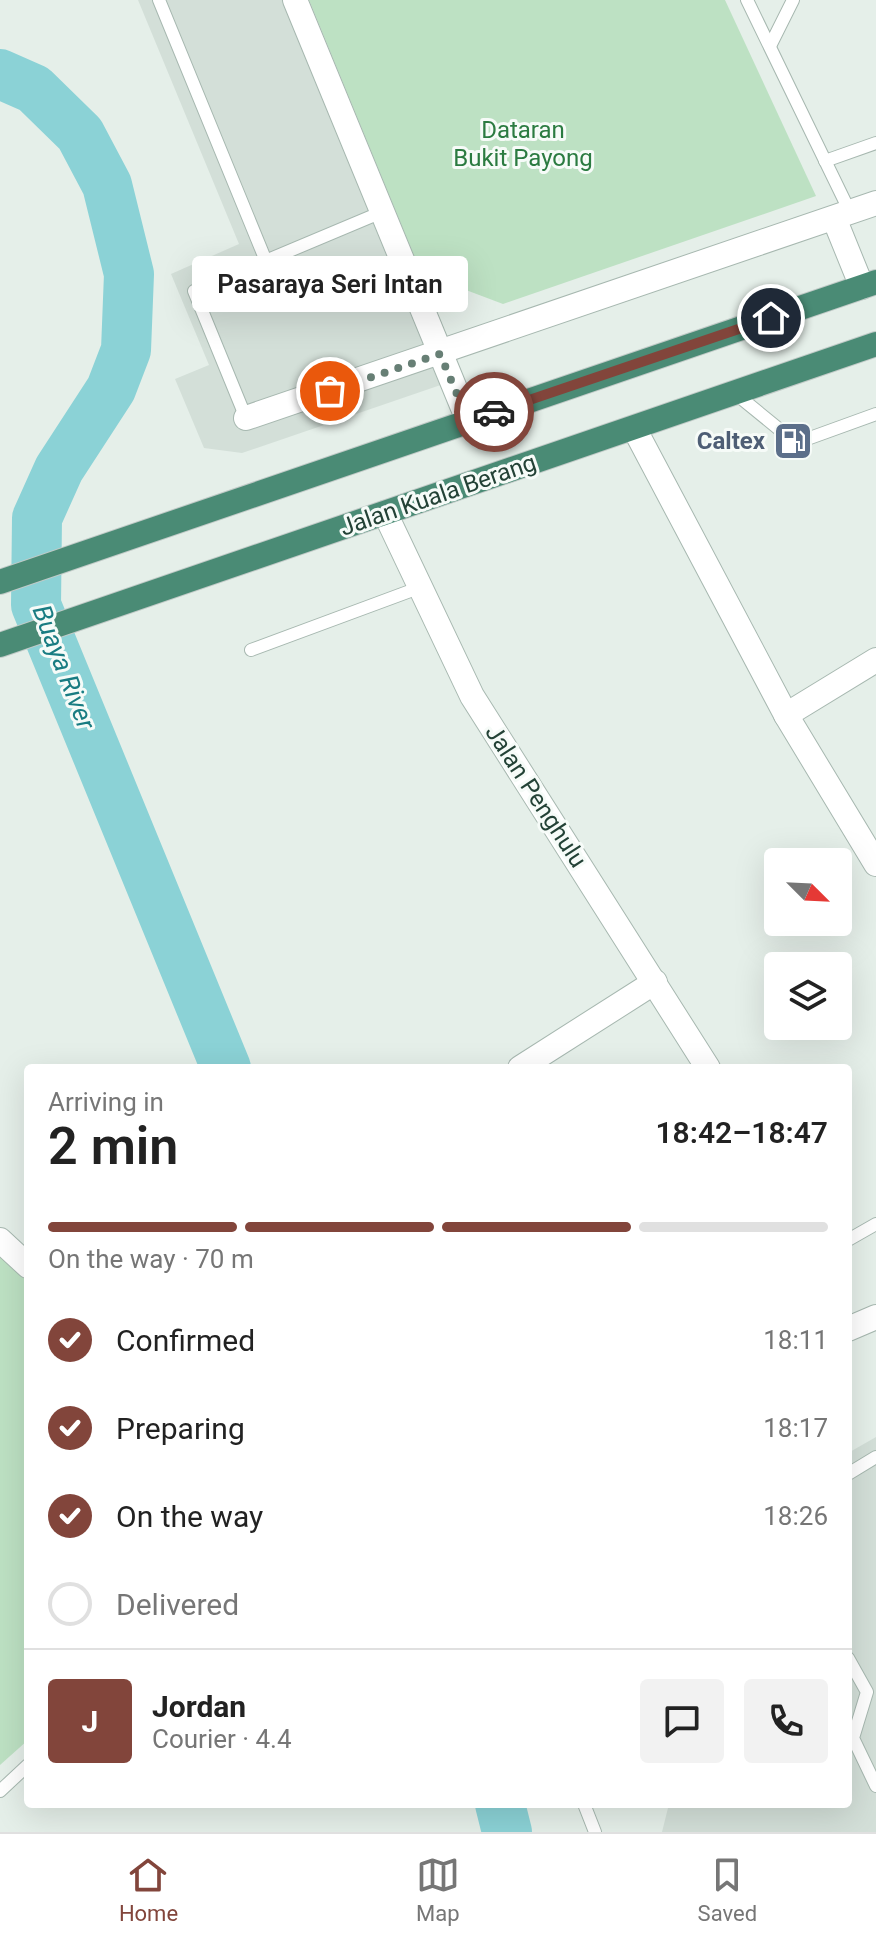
<!DOCTYPE html>
<html lang="en">
<head>
<meta charset="utf-8">
<style>
	:root { --surface:#fff; --page:#f2f2f2; --text:#222; --muted:#767676; --line:#e0e0e0; --accent:#82453b }
	body { margin:0; font-family:Roboto,sans-serif; background:var(--page); color:var(--text); height:100vh; display:flex; flex-direction:column; font-size:30px; white-space:nowrap }
	* { box-sizing:border-box; margin:0 }
	p { font-size:26px; color:var(--muted) }
	.icon { flex:none; width:44px; height:44px; fill:none; stroke:currentColor; stroke-width:2; stroke-linecap:round; stroke-linejoin:round }
	.map { position:relative; flex:1; overflow:hidden }
	.side { position:absolute; left:24px; top:1064px; width:828px; height:744px; display:flex; flex-direction:column; background:var(--surface); border-radius:8px; box-shadow:0 8px 32px #0002 }
	.side>* { flex:none }
	.needle { width:52px; rotate:114deg }
	.controls { position:absolute; left:764px; top:848px; display:grid; gap:16px }
	.controls a { display:grid; place-items:center; width:88px; height:88px; border-radius:8px; background:var(--surface); box-shadow:0 8px 32px #0002; font-size:40px }
	.pin { position:absolute; display:grid; place-items:center; width:68px; height:68px; color:#fff; margin:-34px; border:4px solid #fff; border-radius:50%; box-shadow:0 2px 8px #0007 }
	.courier { position:absolute; display:grid; place-items:center; width:80px; height:80px; margin:-40px; border:6px solid #82453b; border-radius:50%; background:#fff; color:#222; box-shadow:0 2px 10px #0007 }
	.bubble { position:absolute; height:56px; border-radius:8px; background:var(--surface); box-shadow:0 8px 32px #0002; font-size:26px; font-weight:600; line-height:56px; text-align:center }
	.summary em { font-style:normal; font-weight:600 }
	.summary div { display:flex; flex-direction:column-reverse }
	.summary { display:flex; align-items:center; justify-content:space-between; height:136px; padding:0 24px }
	h1 { font-size:52px; font-weight:600; line-height:60px }
	.bar { display:grid; grid-template-columns:repeat(4,1fr); gap:12px 8px; align-content:center; height:96px; padding:0 24px }
	.bar i { height:10px; border-radius:6px; background:var(--line) }
	.bar .on { background:var(--accent) }
	.bar p { grid-column:span 4 }
	.line { display:flex; align-items:center; gap:20px; padding:0 24px; border-top:2px solid var(--line) }
	.line div { flex:1 }
	.round { display:grid; place-items:center; flex:none; width:84px; height:84px; border-radius:8px; background:var(--page) }
	ol { padding:0 24px; list-style:none }
	li { display:flex; align-items:center; gap:24px; height:88px }
	li p { margin-inline-start:auto }
	li .icon { padding:8px; border-radius:50%; background:var(--accent); color:#fff; stroke-width:4 }
	li:last-child { color:var(--muted) }
	li i { width:44px; height:44px; border:4px solid var(--line); border-radius:50% }
	.menu { display:flex; justify-content:space-around; align-items:center; height:112px; border-top:2px solid var(--line); background:var(--surface); font-size:22px; color:var(--muted) }
	.menu a { display:grid; justify-items:center; gap:4px }
	.menu .on { color:var(--accent) }
	.map>svg:first-child { display:block }
</style>
</head>
<body>
<div class="map">
<svg width="876" height="1832" viewBox="0 0 876 1832">
	<rect width="100%" height="100%" fill="#e5efe9"/>
	<g fill="#d3dfd8">
		<polygon points="138,0 309,0 464,377 242,453 204,448 175,379 209,365 171,274 239,244"/>
		<polygon points="876,1437 876,1832 662,1832 669,1804 848,1804 848,1453"/>
	</g>
	<g fill="#bde1c3">
		<polygon points="309,0 725,0 816,196 503,304 421,273"/>
		<polygon points="0,1255 28,1278 28,1740 0,1765"/>
	</g>
	<g fill="none" stroke-linecap="round" stroke-linejoin="round">
		<g stroke="#8bd2d6" stroke-width="50">
			<polyline points="0,74 34,89 80,134 107,185 129,274 126,350 111,389 59,469 37,518 36,605 226,1068"/>
			<polyline points="500,1804 507,1832"/>
		</g>
		<defs>
			<g id="service">
				<polyline points="159,0 266,261"/>
				<polyline points="747,0 850,212"/>
				<polyline points="770,46 793,0"/>
				<polyline points="825,161 876,143"/>
				<polyline points="736,394 796,443 876,414"/>
				<polyline points="246,418 194,291 382,212"/>
				<polyline points="251,650 421,587"/>
				<polyline points="848,1240 876,1224"/>
				<polyline points="848,1474 876,1457"/>
				<polyline points="848,1658 867,1692 853,1738 876,1786"/>
				<polyline points="0,1791 28,1765"/>
				<polyline points="584,1804 595,1832"/>
			</g>
			<g id="minor">
				<polyline points="295,0 468,420"/>
				<polyline points="834,218 862,287"/>
				<polyline points="246,418 876,203"/>
				<polyline points="634,428 786,715 876,864"/>
				<polyline points="385,513 472,696 708,1068"/>
				<polyline points="786,715 876,660"/>
				<polyline points="520,1068 655,982"/>
				<polyline points="0,1240 28,1266"/>
				<polyline points="848,1329 876,1317"/>
			</g>
			<g id="trunk">
				<polyline points="0,582 876,282"/>
				<polyline points="0,645 876,344"/>
			</g>
		</defs>
		<use href="#service" stroke="#a7b8b0" stroke-width="14"/>
		<use href="#minor" stroke="#a7b8b0" stroke-width="26"/>
		<use href="#trunk" stroke="#c1cac7" stroke-width="26"/>
		<use href="#service" stroke="#fff" stroke-width="12"/>
		<use href="#minor" stroke="#fff" stroke-width="24"/>
		<use href="#trunk" stroke="#4a8b75" stroke-width="24"/>
	</g>
	<g fill="none" stroke-linecap="round" stroke-linejoin="round">
		<polyline stroke="#677f75" stroke-width="8" stroke-dasharray="0 14.4" points="330,391 440,354 468,420 494,412"/>
		<polyline stroke="#82453b" stroke-width="10" points="494,412 771,318"/>
	</g>
	<defs>
		<symbol id="fuel-square" viewBox="-11 -11 22 22"><rect x="-9" y="-9" width="18" height="18" rx="4" fill="#5c6f8a" stroke="#f6fbf8"/><path d="M-5.5-6h7V0h2V4h1.3V-2.5L3-4.5l.8-.8L6-3V5H2.5V1h-1V6h-7ZM-4.2-4.7v3.2H.2V-4.7Z" fill="#fff"/></symbol>
	</defs>
	<g fill-rule="evenodd">
		<use href="#fuel-square" x="771" y="419" width="44" height="44"/>
	</g>
	<g text-anchor="middle" dominant-baseline="central" stroke-width="6" stroke-linejoin="round" paint-order="stroke">
		<g font-size="24" fill="#2b7b41" stroke="#f6fbf8">
			<text x="523" y="130">Dataran<tspan x="523" dy="28">Bukit Payong</tspan></text>
		</g>
		<g font-size="24" font-weight="bold" fill="#4e5e75" stroke="#f6fbf8" text-anchor="end">
			<text x="765" y="441">Caltex</text>
		</g>
		<g font-size="24" fill="#234236" stroke="#f6fbf8">
			<text transform="translate(438 495) rotate(-19)">Jalan Kuala Berang</text>
			<text transform="translate(536 796) rotate(57)">Jalan Penghulu</text>
		</g>
		<g font-size="26" font-style="italic" fill="#197c82" stroke="#f6fbf8">
			<text transform="translate(64 667) rotate(69)">Buaya River</text>
		</g>
	</g>
</svg>
<div class="controls">
<a><svg class="needle" viewBox="-14 -14 28 28"><path d="M0-13l5 13h-10z" fill="#e53935"/><path d="M0 13l5-13h-10z" fill="#767676"/></svg></a>
<a><svg class="icon" aria-label="layers" viewBox="0 0 24 24"><path d="M12 4l9 5-9 5-9-5zM3 14l9 5 9-5"/></svg></a>
</div>
<div class="pin" style="left:330px;top:391px;background:#ea580c"><svg class="icon" aria-label="bag" viewBox="0 0 24 24"><path d="M5 8h14l-1 12H6zM9 8a3 3 0 0 1 6 0"/></svg></div>
<div class="pin" style="left:771px;top:318px;background:#1f2937"><svg class="icon" aria-label="home" viewBox="0 0 24 24"><path d="M3 11l9-7 9 7M6 9v11h12V9"/></svg></div>
<div class="courier" style="left:494px;top:412px"><svg class="icon" aria-label="car" viewBox="0 0 24 24"><path d="M5 17H2v-5l4-1 3-4h7l3 4 3 1v5h-3M9 17h6M6 11h13"/><circle cx="7" cy="17" r="2"/><circle cx="17" cy="17" r="2"/></svg></div>
<div class="bubble" style="left:192px;top:256px;width:276px">Pasaraya Seri Intan</div>
<section class="side">
<div class="summary"><div><h1>2 min</h1><p>Arriving in</p></div><em>18:42–18:47</em></div>
<div class="bar"><i class="on"></i><i class="on"></i><i class="on"></i><i></i><p>On the way · 70 m</p></div>
<ol>
<li><svg class="icon" aria-label="check" viewBox="0 0 24 24"><path d="M5 12l5 5 9-10"/></svg>Confirmed<p>18:11</p></li>
<li><svg class="icon" aria-label="check" viewBox="0 0 24 24"><path d="M5 12l5 5 9-10"/></svg>Preparing<p>18:17</p></li>
<li><svg class="icon" aria-label="check" viewBox="0 0 24 24"><path d="M5 12l5 5 9-10"/></svg>On the way<p>18:26</p></li>
<li><i></i>Delivered</li>
</ol>
<div class="line" style="height:144px"><b class="round" style="background:var(--accent);color:#fff">J</b><div><b>Jordan</b><p>Courier · 4.4</p></div><a class="round"><svg class="icon" aria-label="chat" viewBox="0 0 24 24"><path d="M4 5h16v11H9l-5 4z"/></svg></a><a class="round"><svg class="icon" aria-label="phone" viewBox="0 0 24 24"><path d="M5 4h4l2 5-3 2q2 4 5 5l2-3 5 2v4C11 20 4 13 5 4z"/></svg></a></div>
</section>
</div>
<nav class="menu">
<a class="on"><svg class="icon" aria-label="home" viewBox="0 0 24 24"><path d="M3 11l9-7 9 7M6 9v11h12V9"/></svg>Home</a>
<a><svg class="icon" aria-label="map" viewBox="0 0 24 24"><path d="M3 6l6-2 6 2 6-2v14l-6 2-6-2-6 2zM9 4v14M15 6v14"/></svg>Map</a>
<a><svg class="icon" aria-label="saved" viewBox="0 0 24 24"><path d="M7 4h10v16l-5-4-5 4z"/></svg>Saved</a>
</nav>
</body>
</html>
